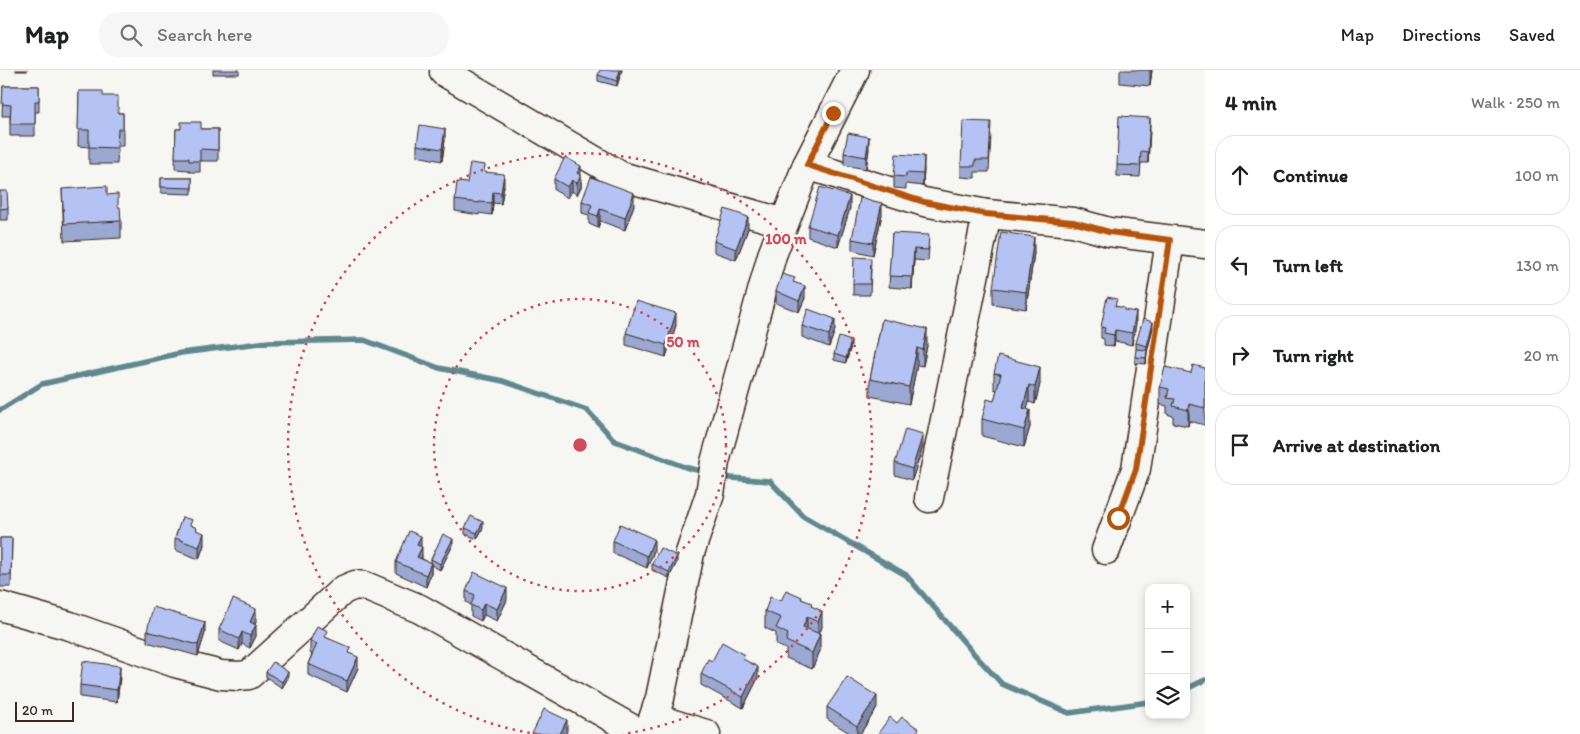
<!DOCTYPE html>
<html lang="en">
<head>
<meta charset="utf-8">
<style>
  :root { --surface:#fff; --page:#f6f6f6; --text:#202124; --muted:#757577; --line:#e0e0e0 }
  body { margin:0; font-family:Itim,sans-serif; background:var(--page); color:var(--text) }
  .controls { position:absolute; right:15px; bottom:15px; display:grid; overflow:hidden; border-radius:10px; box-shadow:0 2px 8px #0003 }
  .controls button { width:45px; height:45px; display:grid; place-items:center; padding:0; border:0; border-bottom:1px solid var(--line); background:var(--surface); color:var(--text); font:25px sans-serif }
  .scale { position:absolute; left:15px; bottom:12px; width:59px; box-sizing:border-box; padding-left:5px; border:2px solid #3b2a1e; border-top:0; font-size:14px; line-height:18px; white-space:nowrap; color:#3b2a1e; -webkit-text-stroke:4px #f6f6f2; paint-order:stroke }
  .stop { position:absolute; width:15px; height:15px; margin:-11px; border:4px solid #b45309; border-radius:50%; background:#fff }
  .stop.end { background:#b45309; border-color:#fff; box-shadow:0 1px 5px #0008 }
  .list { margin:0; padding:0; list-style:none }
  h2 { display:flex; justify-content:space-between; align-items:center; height:65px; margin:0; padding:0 20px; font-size:21px }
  h2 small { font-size:16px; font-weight:400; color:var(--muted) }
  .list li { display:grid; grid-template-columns:32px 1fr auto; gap:15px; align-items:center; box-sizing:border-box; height:80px; margin:0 10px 10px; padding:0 10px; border:1px solid var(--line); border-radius:20px }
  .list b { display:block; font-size:19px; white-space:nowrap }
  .list em { font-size:16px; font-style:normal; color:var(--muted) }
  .icon { flex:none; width:28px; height:28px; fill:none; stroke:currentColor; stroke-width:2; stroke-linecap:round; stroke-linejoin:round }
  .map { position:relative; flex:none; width:1205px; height:664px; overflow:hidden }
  header { display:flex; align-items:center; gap:30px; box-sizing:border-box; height:70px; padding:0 25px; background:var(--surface); border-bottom:1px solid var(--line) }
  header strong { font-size:24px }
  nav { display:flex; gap:28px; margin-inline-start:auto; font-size:18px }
  .search { width:350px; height:45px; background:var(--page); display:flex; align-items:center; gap:12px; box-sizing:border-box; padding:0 18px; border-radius:20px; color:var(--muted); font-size:19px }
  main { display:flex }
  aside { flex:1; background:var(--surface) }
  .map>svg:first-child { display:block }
</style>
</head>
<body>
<header>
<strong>Map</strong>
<div class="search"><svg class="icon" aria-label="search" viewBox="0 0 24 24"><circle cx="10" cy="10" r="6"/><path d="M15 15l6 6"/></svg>Search here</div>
<nav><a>Map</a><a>Directions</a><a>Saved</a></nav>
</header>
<main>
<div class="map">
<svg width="1205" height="664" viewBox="0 0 1205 664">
  <rect width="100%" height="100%" fill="#f6f6f2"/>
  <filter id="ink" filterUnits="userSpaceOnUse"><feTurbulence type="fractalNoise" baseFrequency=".02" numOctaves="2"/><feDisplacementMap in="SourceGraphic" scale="10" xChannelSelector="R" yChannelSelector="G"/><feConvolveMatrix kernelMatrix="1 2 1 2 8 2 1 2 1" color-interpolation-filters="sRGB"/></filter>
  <g filter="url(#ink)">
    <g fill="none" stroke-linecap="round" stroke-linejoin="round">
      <g stroke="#61888e" stroke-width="5.5">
        <path d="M0,340L42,314L181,283L268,272L364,270L439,298L503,311L587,340L615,371L688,398L706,402"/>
        <path d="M720,405L731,408L770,411L803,446L906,505L976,586L1002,614L1069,643L1149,632"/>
        <path d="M1186,619L1205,610"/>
      </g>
      <defs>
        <g id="minor">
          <path d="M444,2L621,106L784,153"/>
          <path d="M807,95L924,132L987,144L1073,152L1109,162L1205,174"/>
          <path d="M929,428L987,144"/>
          <path d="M1106,480L1136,399L1170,170"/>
          <path d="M0,536L70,556L175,593L221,605L238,606L249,605L343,520L355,515L365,516L420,539L641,664"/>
          <path d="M654,648L706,664"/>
          <path d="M648,664L660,628L690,483L710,424L715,392L772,185L807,95L855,0"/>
        </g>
      </defs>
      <use href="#minor" stroke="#3b2a1e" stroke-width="31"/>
      <use href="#minor" stroke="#f6f6f2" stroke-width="28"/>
    </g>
    <g fill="#9ba8d1" stroke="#3b2a1e">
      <rect x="16" y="0" width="11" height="1"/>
      <rect x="213" y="0" width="26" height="4"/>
      <path d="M622,0L617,16L598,11V5Z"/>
      <path d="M1120,0H1152L1150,16L1120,13Z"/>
      <path d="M3,16H39V42H35V66H10V46H2Z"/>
      <path d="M79,21L103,26L118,43H123V76H118L117,94H89V77L78,76Z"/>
      <path d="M176,59H218V91H200V102H189V100L175,99Z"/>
      <path d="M1150,59L1148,93H1141L1140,107L1117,106V95Z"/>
      <path d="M991,64L989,102H975V108L961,107V96Z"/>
      <path d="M445,70L442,91L417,86V75Z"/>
      <path d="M869,79L866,99L844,95V83Z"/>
      <path d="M924,98L923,116L906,114V119L894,118V106Z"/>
      <path d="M485,102L504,116L501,134L493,133L492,145L479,143V145L455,141V130L467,113Z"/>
      <path d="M581,105V117L577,125L572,121L568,128L554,120V109Z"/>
      <path d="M161,108H192V124L161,123Z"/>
      <path d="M62,119L118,137L121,151V168L64,171Z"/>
      <path d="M0,121L8,138V150H0Z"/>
      <path d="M582,131L634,135L625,160L600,151L598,158L589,154V145L582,143Z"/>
      <path d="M850,138L838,177L808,167V156Z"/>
      <path d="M882,144L873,185L852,180V169Z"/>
      <path d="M748,159L736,190L714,182V171Z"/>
      <path d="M892,163L929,177L928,191L914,190L912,219L889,217Z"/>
      <path d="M1034,183L1026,239L993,234V218Z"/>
      <path d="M871,199L870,225H853V214Z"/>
      <path d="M795,213L805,228L799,242L776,233V221Z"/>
      <path d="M1117,236L1124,240L1136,254L1132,275L1115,271L1114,276L1104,275V269L1101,268V257Z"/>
      <path d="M882,249L927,276L923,296L917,295L909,334L870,326V309Z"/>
      <path d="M676,255L666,287L626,275V263Z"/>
      <path d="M802,256L835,260L829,277L802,267Z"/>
      <path d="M1153,258L1147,282L1146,294L1135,293V287L1139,280L1136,279V273Z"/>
      <path d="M851,276L846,293L834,290V284Z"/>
      <path d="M1205,298V355L1189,351L1188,356L1173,353V346L1167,344V336L1160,334V317L1191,303Z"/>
      <path d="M994,303L1040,314L1035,334L1029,332L1027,339L1030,357L1024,377L982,366V349L994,331L997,320L994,319Z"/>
      <path d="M923,376L912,410L895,405V393Z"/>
      <path d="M192,456L204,475L199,489L175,480V468Z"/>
      <path d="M465,458H483L477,469L465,464Z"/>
      <path d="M0,468H12L11,517H0Z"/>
      <path d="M613,471L654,481L647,498L613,483Z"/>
      <path d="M453,475L440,500L431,495V504L426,517L396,503V492L421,477L422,489L431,493V489Z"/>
      <path d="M677,492L669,508L652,500V494Z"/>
      <path d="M466,521L507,530L497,551L484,545L481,551L471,546V535L466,532Z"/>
      <path d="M802,529L812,536L822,557L819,564L820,581L812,599L786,588V579L776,575V563L765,558V541L781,531Z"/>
      <path d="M256,551L255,554L256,566L250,578L242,574L239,580L219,571V559Z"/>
      <path d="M147,561L205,563L198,586L147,572Z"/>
      <path d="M328,568L351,584L358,598L347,622L308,605V594L312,584L310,583V571Z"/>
      <path d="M745,590L758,608L743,638L701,615V604L712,591Z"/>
      <path d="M266,602L288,608L282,618L266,607Z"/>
      <path d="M120,607L117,632L80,627V615Z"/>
      <path d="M827,637L877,638L860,664H851L827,649Z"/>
    </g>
    <g fill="#7e88aa" stroke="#3b2a1e">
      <path d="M620,0H622L617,16V11Z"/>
      <path d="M1150,0H1152L1150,16Z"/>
      <path d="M1150,48V59L1148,93V82Z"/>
      <path d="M445,59V70L442,91V79Z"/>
      <path d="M869,67V79L866,99V87Z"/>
      <path d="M924,86V98L923,116V104Z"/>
      <path d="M581,96V117L577,125V103Z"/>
      <path d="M504,104V116L501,134V123Z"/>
      <path d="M572,110V121L568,128V117Z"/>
      <path d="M493,122V133L492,145V133Z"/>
      <path d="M634,123V135L625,160V148Z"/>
      <path d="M850,126V138L838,177V165Z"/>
      <path d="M882,133V144L873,185V173Z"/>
      <path d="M600,139V151L598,158V146Z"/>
      <path d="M748,147V159L736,190V179Z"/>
      <path d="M1034,167V183L1026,239V222Z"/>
      <path d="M914,179V190L912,219V207Z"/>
      <path d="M805,216V228L799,242V231Z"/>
      <path d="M1136,242V254L1132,275V263Z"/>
      <path d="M676,243V255L666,287V275Z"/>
      <path d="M835,249V260L829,277V265Z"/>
      <path d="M1153,252V258L1147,282L1146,294L1147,276Z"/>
      <path d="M927,259V276L923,296V280Z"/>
      <path d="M1115,260V271L1114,276V265Z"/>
      <path d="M851,271V276L846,293V288Z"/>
      <path d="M917,278V295L909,334V317Z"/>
      <path d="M1040,297V314L1035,334V317Z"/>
      <path d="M1029,315V332L1023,355V338Z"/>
      <path d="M1189,334V351L1188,356V340Z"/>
      <path d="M1030,340V357L1024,377V360Z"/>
      <path d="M923,364V376L912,410V399Z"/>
      <path d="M483,452V458L477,469V463Z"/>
      <path d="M204,463V475L199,489V477Z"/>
      <path d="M421,466V478L417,475Z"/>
      <path d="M453,469V475L440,500V494Z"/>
      <path d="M654,469V481L647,498V486Z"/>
      <path d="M422,477V489L417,487Z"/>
      <path d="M677,486V492L669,508V502Z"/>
      <path d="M431,493V504L426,517V505Z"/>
      <path d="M507,518V530L497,551V539Z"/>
      <path d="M484,533V545L481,551V540Z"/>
      <path d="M256,539V551L250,564V552Z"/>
      <path d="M822,541V557L818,569V552Z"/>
      <path d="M807,547V564L803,557Z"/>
      <path d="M205,552V563L198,586V575Z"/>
      <path d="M256,555V566L250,578V566Z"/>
      <path d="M242,562V574L239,580V569Z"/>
      <path d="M820,564V581L812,599V583Z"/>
      <path d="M358,587V598L347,622V611Z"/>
      <path d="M120,596V607L117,632V620Z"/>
      <path d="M758,597V608L743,638V627Z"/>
      <path d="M288,602V608L282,618V612Z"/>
      <path d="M877,626V638L860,664H857V656Z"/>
      <path d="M567,650V661L566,664H560Z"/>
    </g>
    <g fill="#b4c3f3" stroke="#3b2a1e">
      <path d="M600,0H620L617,11L598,5Z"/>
      <path d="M3,16H39V31H35V54H10L11,35L2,34Z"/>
      <path d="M79,21H103V26H118V43H123V59H118L117,78L89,77V60H78Z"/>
      <path d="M1119,46L1150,48L1148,82L1141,81L1140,96L1117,95Z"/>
      <path d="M963,51L991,52L989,90H975V96H961Z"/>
      <path d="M181,52H201V59H218V80L200,79V91H189V88H175L176,59H181Z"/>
      <path d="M420,55L445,59L442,79L417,75Z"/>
      <path d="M848,63L869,67L866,87L844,83Z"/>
      <path d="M896,84L924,86L923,104L906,103V107L894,106Z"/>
      <path d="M565,87L581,96L577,103L581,105L577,113L572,110L568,117L554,109Z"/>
      <path d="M470,93L485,95L484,102L504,104L501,123L493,122L492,133L479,132V133L455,130L457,112L467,113Z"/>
      <path d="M591,107L634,123L625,148L600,139L598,146L589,143L592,135L582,131Z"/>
      <path d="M161,108H192V118L161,117Z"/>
      <path d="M107,116V125L118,124V137H120L121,151L64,154L62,119Z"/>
      <path d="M820,117L850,126L838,165L808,156Z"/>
      <path d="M0,121H7L8,138L0,139Z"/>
      <path d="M860,128L882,133L873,173L852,169Z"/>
      <path d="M725,139L748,147L736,179L714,171Z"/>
      <path d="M1001,162L1034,167L1026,222L993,218Z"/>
      <path d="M892,163L929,165L928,180L914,179L912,207L889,206Z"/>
      <path d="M854,187L871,188L870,214H853Z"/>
      <path d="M782,204L795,208L793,212L805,216L799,231L776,221Z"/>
      <path d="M1107,227L1117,229L1115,236L1124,238V240L1136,242L1132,263L1115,260L1114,265L1104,263L1105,258L1101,257Z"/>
      <path d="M636,231L676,243L666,275L626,263Z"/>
      <path d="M808,239L835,249L829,265L802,256Z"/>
      <path d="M882,249L927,259L923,280L917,278L909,317L870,309Z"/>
      <path d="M1143,249L1153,252L1147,276L1136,273Z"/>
      <path d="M839,267L851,271L846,288L834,284Z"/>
      <path d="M1136,279L1147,280L1146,288L1135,287Z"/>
      <path d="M998,286L1040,297L1035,317L1029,315L1023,338L1030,340L1024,360L982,349L987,329L994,331L1001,304L994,303Z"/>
      <path d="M1193,295L1205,298V338L1189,334L1188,340L1173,336L1175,329L1167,328L1169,319L1160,317L1165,297L1191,303Z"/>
      <path d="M905,359L923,364L912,399L895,393Z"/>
      <path d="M471,446L483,452L477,463L465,458Z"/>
      <path d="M182,447L192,450L190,455L197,458L196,460L204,463L199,477L175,468Z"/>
      <path d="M620,454L654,469L647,486L613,471Z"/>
      <path d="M409,461L421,466L417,475L422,477L417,487L431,493L426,505L396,492Z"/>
      <path d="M443,464L453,469L440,494L431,489Z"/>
      <path d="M0,468H12L11,505H0Z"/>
      <path d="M660,478L677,486L669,502L652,494Z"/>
      <path d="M474,502L507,518L497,539L484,533L481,540L471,535L475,525L466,521Z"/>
      <path d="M786,520L802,527L801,529L812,533L811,536L822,541L818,552L807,547L803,557L820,564L812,583L786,571L788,564L776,558L781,548L765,541L770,527L781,531Z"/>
      <path d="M233,529L256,539L250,552L256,555L250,566L242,562L239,569L219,559Z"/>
      <path d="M153,537L205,552L198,575L147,561Z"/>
      <path d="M317,556L328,561L325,567L351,578L349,583L358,587L347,611L308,594L317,574L310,571Z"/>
      <path d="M722,572L745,585L743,589L758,597L743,627L701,604L708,589L712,591Z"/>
      <path d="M83,591L120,596L117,620L80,615Z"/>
      <path d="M273,592L288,602L282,612L266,602Z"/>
      <path d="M847,607L877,626L857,656L827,637Z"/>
      <path d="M544,639L567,650L560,664H532Z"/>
      <path d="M890,647L897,653L902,647L919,659L915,664H882L879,662Z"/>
    </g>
  </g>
  <g fill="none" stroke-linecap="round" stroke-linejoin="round" filter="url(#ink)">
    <path stroke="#b45309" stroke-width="6" d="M833,43L807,95L924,132L986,144L1073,152L1109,162L1170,170L1136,399L1118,448"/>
  </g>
  <g fill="none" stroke="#d1495b" stroke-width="2.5" stroke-dasharray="2.5 5">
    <circle cx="580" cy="375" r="146"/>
    <path d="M537 664A292 292 0 1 1 623 664"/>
  </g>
  <circle cx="580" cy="375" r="8" fill="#d1495b" stroke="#f6f6f2" stroke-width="2.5"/>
  <g font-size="15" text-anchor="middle" font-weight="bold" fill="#d1495b" stroke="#f6f6f2" stroke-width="5" stroke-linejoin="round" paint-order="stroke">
    <text x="786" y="174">100 m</text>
    <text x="683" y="277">50 m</text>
  </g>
</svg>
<div class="controls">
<button>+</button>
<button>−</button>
<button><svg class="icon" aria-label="layers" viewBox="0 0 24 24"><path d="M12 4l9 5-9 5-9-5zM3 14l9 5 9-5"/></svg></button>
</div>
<div class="scale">20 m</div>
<div class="stop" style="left:1118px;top:448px"></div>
<div class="stop end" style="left:833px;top:43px"></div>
</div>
<aside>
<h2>4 min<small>Walk · 250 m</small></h2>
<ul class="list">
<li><svg class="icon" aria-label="ahead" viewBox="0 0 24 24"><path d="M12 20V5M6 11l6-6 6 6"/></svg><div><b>Continue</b></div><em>100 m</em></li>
<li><svg class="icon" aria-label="left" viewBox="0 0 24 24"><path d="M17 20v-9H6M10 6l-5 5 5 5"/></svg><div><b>Turn left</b></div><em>130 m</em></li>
<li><svg class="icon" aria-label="right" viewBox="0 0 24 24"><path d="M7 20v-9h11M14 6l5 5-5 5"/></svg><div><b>Turn right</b></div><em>20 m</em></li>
<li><svg class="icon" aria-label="arrive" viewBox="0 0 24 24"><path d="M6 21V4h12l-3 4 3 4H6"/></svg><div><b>Arrive at destination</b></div></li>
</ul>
</aside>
</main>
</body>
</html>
